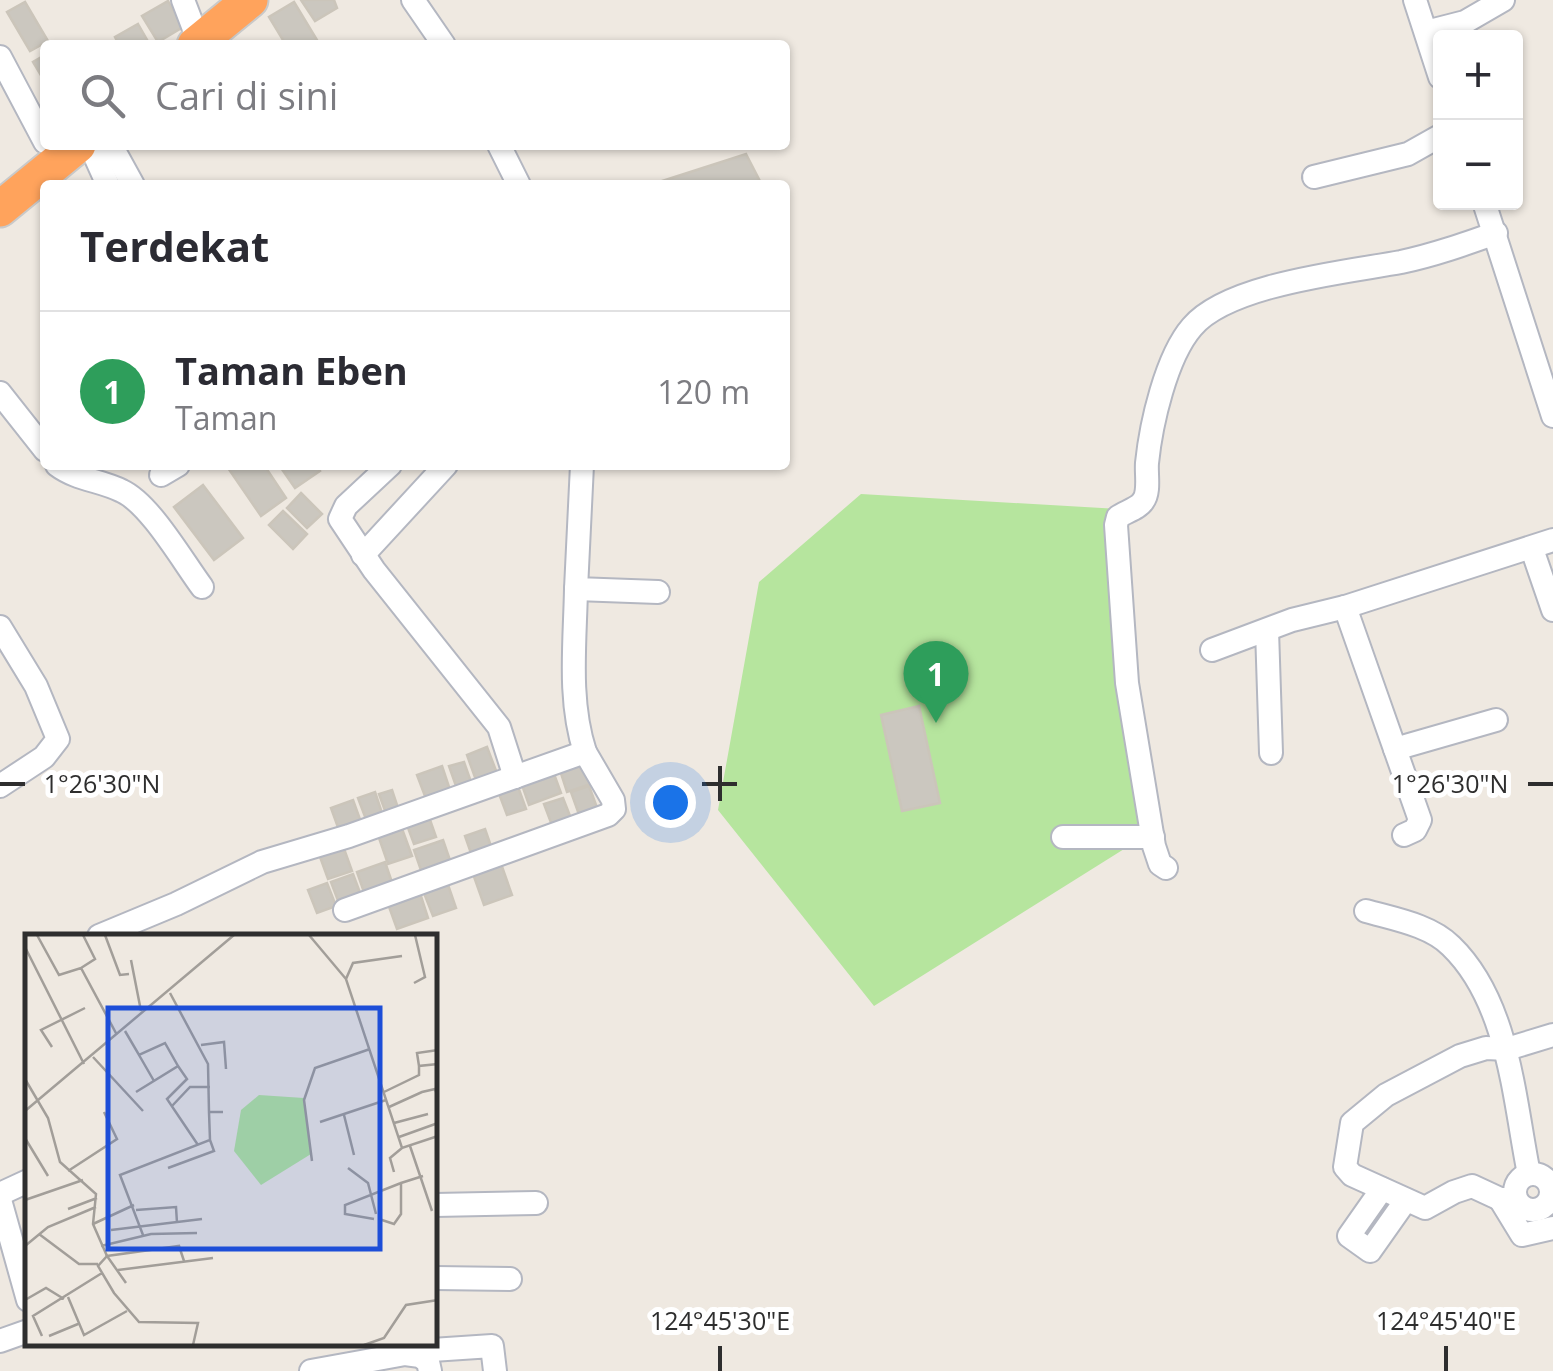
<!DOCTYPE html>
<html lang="id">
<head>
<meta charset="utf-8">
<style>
  :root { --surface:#fff; --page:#f7f7f7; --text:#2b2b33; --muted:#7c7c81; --line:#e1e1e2; --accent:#4264fb }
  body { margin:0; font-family:"Open Sans",sans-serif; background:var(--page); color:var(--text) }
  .controls { position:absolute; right:30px; top:30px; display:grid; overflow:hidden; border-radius:10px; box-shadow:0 2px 8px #0004 }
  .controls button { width:90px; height:90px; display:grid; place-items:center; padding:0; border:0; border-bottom:2px solid var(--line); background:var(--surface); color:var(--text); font:50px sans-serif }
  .you { position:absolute; left:670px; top:802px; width:35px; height:35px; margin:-25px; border:8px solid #fff; border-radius:50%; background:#1a73e8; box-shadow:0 0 0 15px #1a73e833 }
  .badge { display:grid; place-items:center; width:65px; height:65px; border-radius:50%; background:var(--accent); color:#fff; font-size:32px; font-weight:700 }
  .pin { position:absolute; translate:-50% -82px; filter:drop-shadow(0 2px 5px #0008) }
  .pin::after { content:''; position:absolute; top:52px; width:35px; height:30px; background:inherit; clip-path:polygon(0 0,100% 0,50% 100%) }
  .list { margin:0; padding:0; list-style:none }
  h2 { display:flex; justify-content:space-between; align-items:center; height:130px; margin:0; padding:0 40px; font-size:42px }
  h2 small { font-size:32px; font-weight:400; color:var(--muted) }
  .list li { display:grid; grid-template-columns:65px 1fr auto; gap:30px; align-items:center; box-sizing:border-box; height:160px; padding:0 40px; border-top:2px solid var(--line) }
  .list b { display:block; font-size:38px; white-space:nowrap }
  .list p { margin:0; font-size:32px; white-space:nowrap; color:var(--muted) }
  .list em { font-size:32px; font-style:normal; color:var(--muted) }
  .icon { flex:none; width:55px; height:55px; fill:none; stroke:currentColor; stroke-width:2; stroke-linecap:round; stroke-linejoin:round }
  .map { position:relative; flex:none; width:1553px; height:1371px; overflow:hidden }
  .search { position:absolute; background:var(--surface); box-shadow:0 2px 8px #0004; left:40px; top:40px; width:750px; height:110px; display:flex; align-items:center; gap:25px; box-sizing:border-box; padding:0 35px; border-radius:10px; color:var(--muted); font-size:38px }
  .panel { position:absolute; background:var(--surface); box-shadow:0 2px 8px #0004; left:40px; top:180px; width:750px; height:290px; border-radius:10px }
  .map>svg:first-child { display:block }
</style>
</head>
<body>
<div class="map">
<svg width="1553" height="1371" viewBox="0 0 1553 1371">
  <rect width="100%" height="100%" fill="#efe9e1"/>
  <path fill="#b6e59e" d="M861,494L1119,509L1125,637L1156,829L874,1006L718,810L759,582Z"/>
  <g fill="#cbc7bf" stroke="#cbc5ba" stroke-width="2.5">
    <path d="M301,0H334L337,8L315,21Z"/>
    <path d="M168,1L183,27L158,42L142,16Z"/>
    <path d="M25,2L48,41L30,51L7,12Z"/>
    <path d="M294,2L320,45H286L269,17Z"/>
    <path d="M138,24L150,45H119L115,37Z"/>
    <path d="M45,55V82L33,62Z"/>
    <path d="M746,154L762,185L656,183Z"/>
    <path d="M226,465H264L286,498L261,516Z"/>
    <path d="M279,465H316L320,471L295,488Z"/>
    <path d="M203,485L243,538L214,560L174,507Z"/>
    <path d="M301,493L322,514L307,528L287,508Z"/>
    <path d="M283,511L307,534L293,549L269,525Z"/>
    <path d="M919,706L940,803L902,811L881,715Z"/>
    <path d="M487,747L498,776L477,783L467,755Z"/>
    <path d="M582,759L591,784L567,792L559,767Z"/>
    <path d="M464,762L471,782L456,786L449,766Z"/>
    <path d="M442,766L452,796L428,804L417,775Z"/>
    <path d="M554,774L561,793L529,805L522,785Z"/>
    <path d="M517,784L526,809L507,815L498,791Z"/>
    <path d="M589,786L599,813L581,820L571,792Z"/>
    <path d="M392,790L399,811L387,816L379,794Z"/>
    <path d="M375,792L383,816L367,822L358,798Z"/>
    <path d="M563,798L572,821L553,828L544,804Z"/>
    <path d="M353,800L362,825L340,833L331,808Z"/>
    <path d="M429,817L436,837L414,844L407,825Z"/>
    <path d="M401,826L412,856L388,864L378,835Z"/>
    <path d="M485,829L493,852L473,859L465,836Z"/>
    <path d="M443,840L453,869L424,879L414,850Z"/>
    <path d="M343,846L352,871L328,879L319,854Z"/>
    <path d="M500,861L512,895L484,905L472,871Z"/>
    <path d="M385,862L395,891L367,901L357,872Z"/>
    <path d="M353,874L362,898L340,906L331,882Z"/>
    <path d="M446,879L456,908L433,916L422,888Z"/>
    <path d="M327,883L336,906L317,913L308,890Z"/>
    <path d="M419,890L428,918L397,929L387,901Z"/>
  </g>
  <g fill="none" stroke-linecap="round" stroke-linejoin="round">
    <defs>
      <g id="minor">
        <path d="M183,0L199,42"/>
        <path d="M413,0L444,45"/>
        <path d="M1415,0L1440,77"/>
        <path d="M1426,32L1465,22L1503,0"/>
        <path d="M0,57L45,142"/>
        <path d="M90,145L108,185"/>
        <path d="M111,145L133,185"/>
        <path d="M499,145L519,185"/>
        <path d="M1314,177L1408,154L1440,136"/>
        <path d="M1484,202L1553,416"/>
        <path d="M0,393L45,450"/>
        <path d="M57,465C77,480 100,480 122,491C150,504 182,560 202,587"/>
        <path d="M390,465L346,506L340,519L374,570L499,727L515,777"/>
        <path d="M582,465L576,589L658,592"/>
        <path d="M161,475L178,465"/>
        <path d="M1532,549L1553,610"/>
        <path d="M363,555L446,465"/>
        <path d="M1345,607L1420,820L1415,830L1404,835"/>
        <path d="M0,627L36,686L58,739L44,757L0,786"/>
        <path d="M1267,630L1271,753"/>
        <path d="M1212,650L1292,620L1345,607L1553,540"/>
        <path d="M1395,749L1496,720"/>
        <path d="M1063,837H1153"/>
        <path d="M1166,868L1160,864L1154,846L1127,683L1116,525L1118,517C1125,512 1139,508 1143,501C1150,492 1146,474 1147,463C1151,424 1166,357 1192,327C1228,284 1347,272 1401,262C1434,255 1465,244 1496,233"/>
        <path d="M345,910L608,815L614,809L613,800L585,752"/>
        <path d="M1366,911C1394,919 1430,925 1451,946C1509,1002 1514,1100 1529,1174"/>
        <path d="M99,936L176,904L262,862L349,836L585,752C568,700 575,643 576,589"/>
        <circle cx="1533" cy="1192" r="18"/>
        <path d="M1382,1189L1349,1236L1370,1251L1406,1200"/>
        <path d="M0,1194L28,1181"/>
        <path d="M1500,1199L1522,1235L1553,1228"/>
        <path d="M1516,1199H1500L1472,1186L1454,1192L1425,1208L1352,1175L1345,1167L1352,1123L1386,1095L1460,1056L1486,1048L1507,1049L1553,1035"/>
        <path d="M0,1200L28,1300"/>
        <path d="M435,1205L536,1203"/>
        <path d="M435,1278L510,1279"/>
        <path d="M0,1341L28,1331"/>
        <path d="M420,1356L424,1351L432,1350L492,1346L495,1371"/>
        <path d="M311,1371L405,1354L420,1356L428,1362L430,1371"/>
      </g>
      <g id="highway">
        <path d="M195,45L250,0"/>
        <path d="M0,209L78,145"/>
      </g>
    </defs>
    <use href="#minor" stroke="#b4b7c1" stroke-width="26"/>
    <use href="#highway" stroke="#c9c9c9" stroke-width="39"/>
    <use href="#minor" stroke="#fff" stroke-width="22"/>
    <use href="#highway" stroke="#ffa35c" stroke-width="35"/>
  </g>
  <path fill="none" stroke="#2e2e2e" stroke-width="4" d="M720,766V801M0,784H25M702,784H737M1528,784H1553M720,1346V1371M1446,1346V1371"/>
  <g transform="translate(25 934)">
    <rect width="412" height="412" fill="#efe9e1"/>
    <path d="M234,161L279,164L286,220L236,251L209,217L216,176Z" fill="#b6e59e"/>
    <path fill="none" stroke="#a29e99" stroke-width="2.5" d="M12,1L34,41L56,34L92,101M80,1L95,41L104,40M284,1L321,45L377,214L413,202M0,13L59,130M106,26L116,77M56,34L70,25L58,1M321,45L328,29L377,22M389,49L400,43L390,1M145,59L183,130L184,178H198M100,97L114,121L140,109L153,132L111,158M176,111L199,108L201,135M27,113L16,96L60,74M114,121L129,147M68,123L118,177M153,132L162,145L142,165L173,211M394,132L392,119L413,116M0,145L23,184L35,228L71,260L68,290L82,322L73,332L89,359L114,388L173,389L168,411M359,158L394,141V132L413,130M147,172L165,153H185M364,173L397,158L410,155L413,163M0,177L209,1M319,181L329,221M295,188L361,166M369,189L403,180M374,203L413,189M0,204L23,242M385,212L407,277M287,227L279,166L290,134L345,115M143,234L189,217L185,206M323,234L343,249L351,280M43,237L92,205L79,178M369,238L365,224L377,214M0,266L58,246M43,275L72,264M111,276L151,273L152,289M349,285L320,280V271L376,249M354,285L369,290L376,280V249L398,242M68,290L109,271M86,296L177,285M14,300L54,330H73M118,301L95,241L185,206L184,178M0,312L23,293L71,273M76,312L126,300L172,299M93,336L188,324M101,349L82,322L154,312L159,327M43,363L59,401L102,377M0,366L21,354L39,365M17,402L8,382L77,339M24,402L53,390M339,411L359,404L381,371L413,366"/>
    <path fill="#1d4ed8" fill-opacity="0.15" stroke="#1d4ed8" stroke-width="5" d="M83,74H355V315H83Z"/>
    <rect width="412" height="412" fill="none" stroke="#2e2e2e" stroke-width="5"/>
  </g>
  <g font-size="25" text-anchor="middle" fill="#2e2e2e" stroke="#fff" stroke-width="10" stroke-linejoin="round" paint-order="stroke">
    <text x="102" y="793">1°26'30"N</text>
    <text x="1450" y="793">1°26'30"N</text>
    <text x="720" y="1330">124°45'30"E</text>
    <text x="1446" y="1330">124°45'40"E</text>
  </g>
</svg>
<div class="controls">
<button>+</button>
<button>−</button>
</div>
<div class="you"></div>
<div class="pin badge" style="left:936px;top:723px;background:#2e9e5b">1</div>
<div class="search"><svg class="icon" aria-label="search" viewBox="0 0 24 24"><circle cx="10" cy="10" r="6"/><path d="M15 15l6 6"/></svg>Cari di sini</div>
<section class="panel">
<h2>Terdekat<small></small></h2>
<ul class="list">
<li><span class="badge" style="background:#2e9e5b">1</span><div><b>Taman Eben</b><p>Taman</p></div><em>120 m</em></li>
</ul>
</section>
</div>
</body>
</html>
